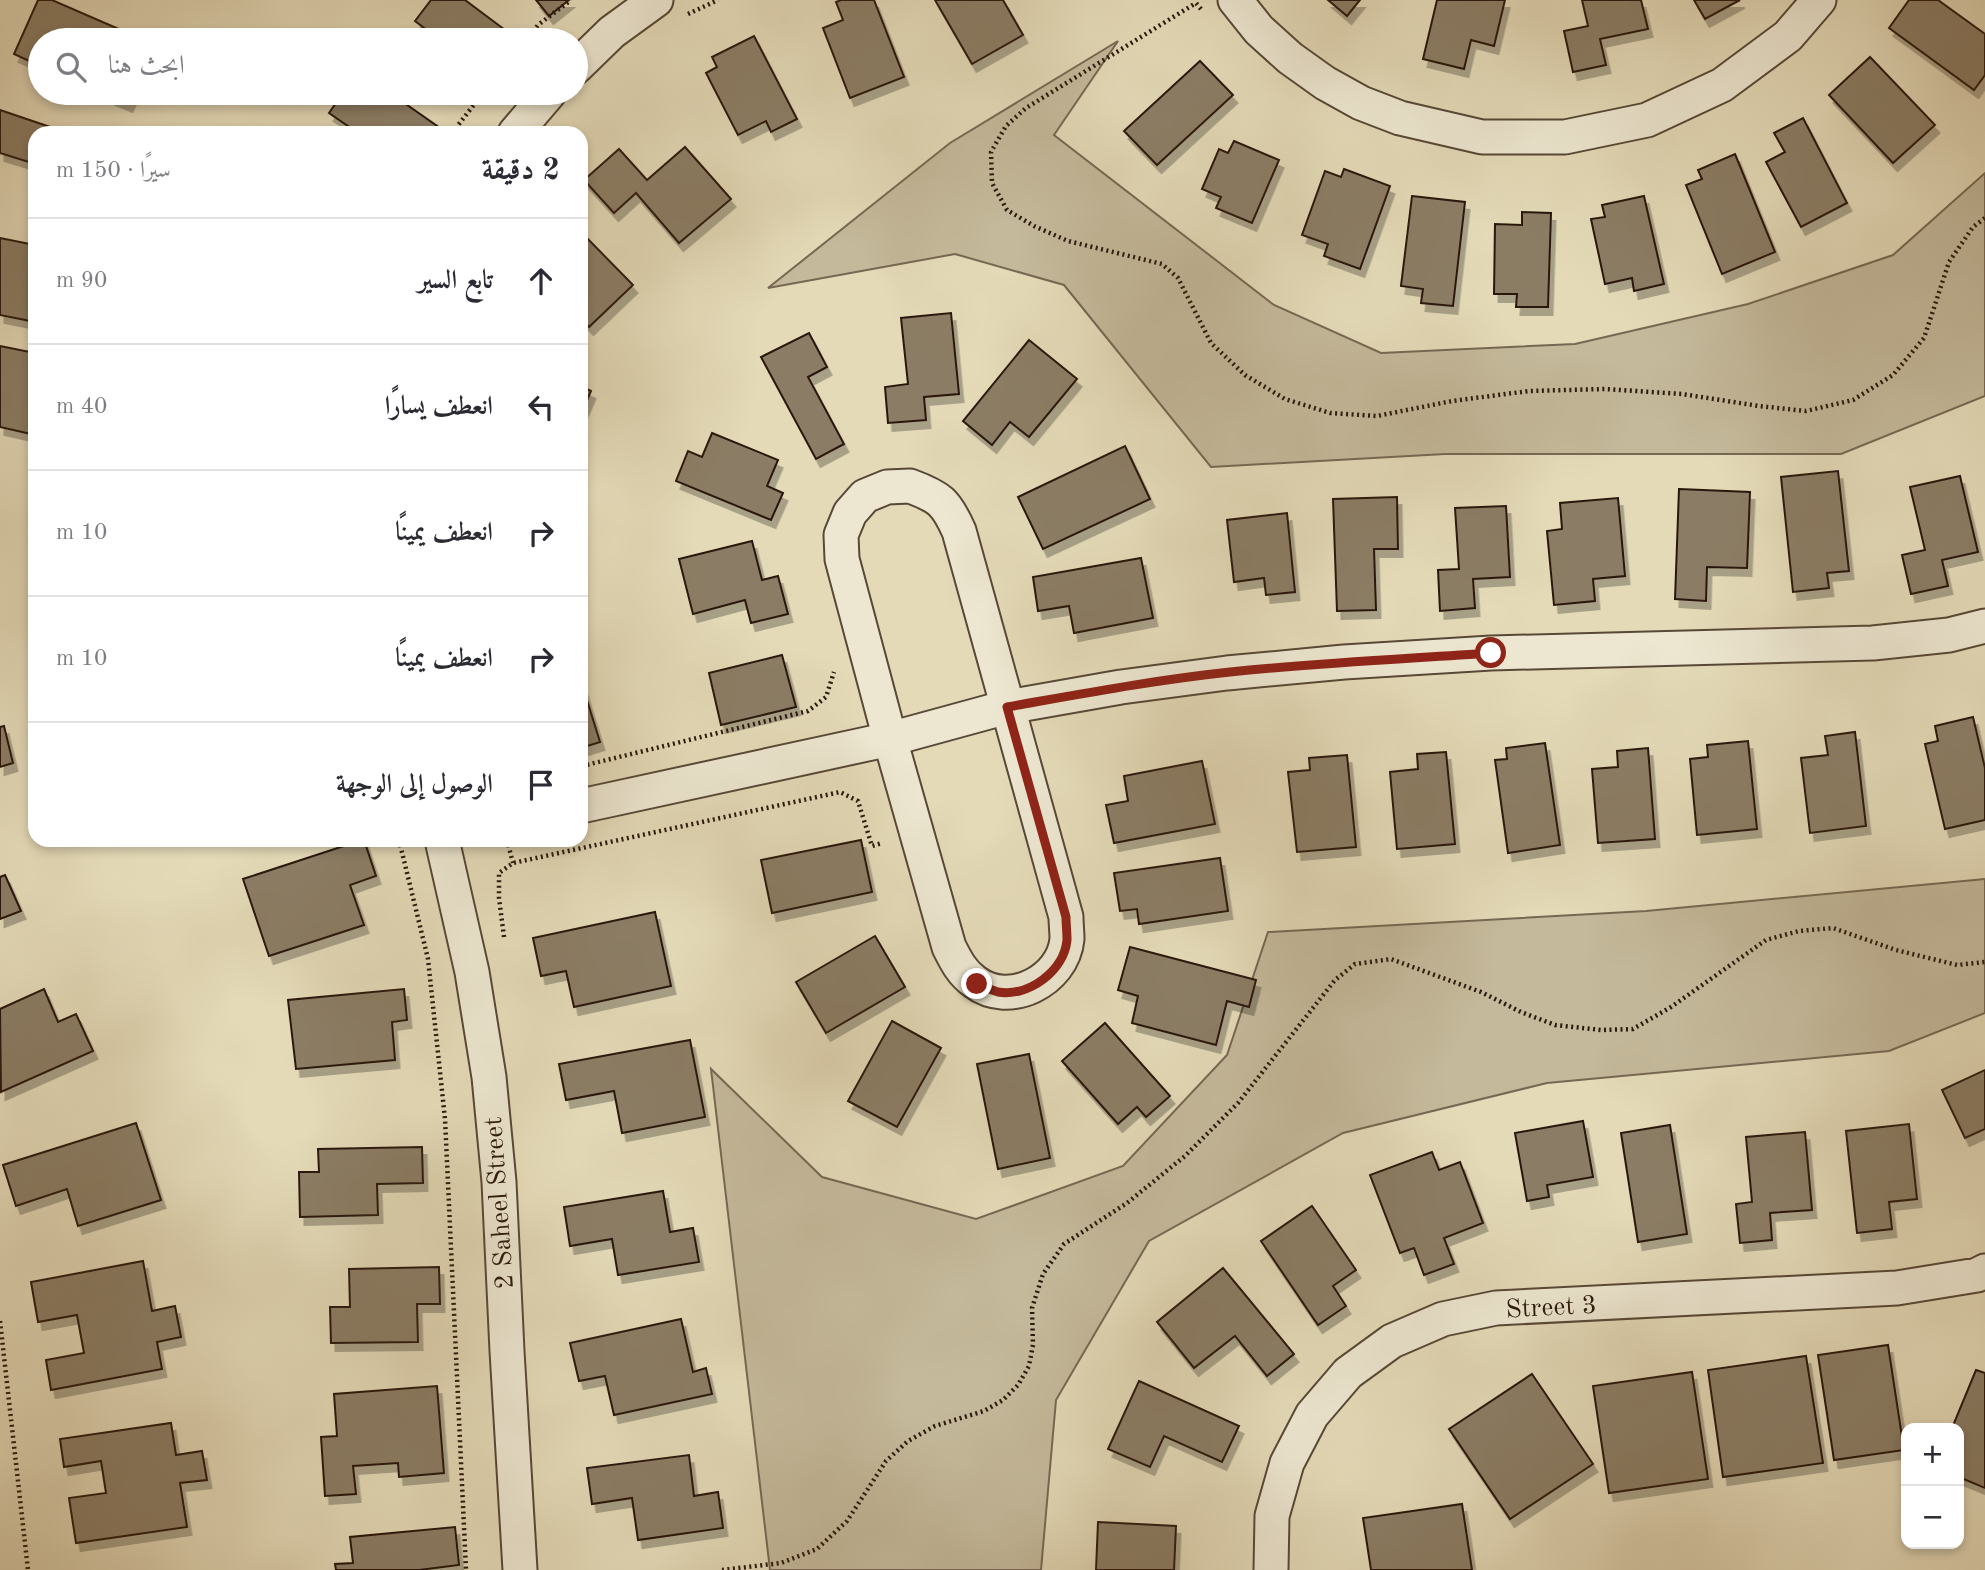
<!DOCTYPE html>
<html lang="ar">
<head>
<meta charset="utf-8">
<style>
  :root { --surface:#fff; --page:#f7f7f7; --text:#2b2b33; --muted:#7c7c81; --line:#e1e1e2 }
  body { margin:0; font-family:"Old Standard TT",Amiri,serif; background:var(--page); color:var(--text); direction:rtl }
  .controls { position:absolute; right:21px; bottom:21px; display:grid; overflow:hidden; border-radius:14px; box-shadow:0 4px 10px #0003 }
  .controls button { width:63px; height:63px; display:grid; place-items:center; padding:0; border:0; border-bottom:2px solid var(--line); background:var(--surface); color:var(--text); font:35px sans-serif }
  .stop { position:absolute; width:21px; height:21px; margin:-16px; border:5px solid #8f2418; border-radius:50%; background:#fff }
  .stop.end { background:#8f2418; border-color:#fff; box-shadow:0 2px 7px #0008 }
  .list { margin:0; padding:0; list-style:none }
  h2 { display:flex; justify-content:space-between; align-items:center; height:91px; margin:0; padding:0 28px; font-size:30px }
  h2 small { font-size:23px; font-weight:400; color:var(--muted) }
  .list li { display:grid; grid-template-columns:46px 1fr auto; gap:21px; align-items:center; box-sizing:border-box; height:126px; padding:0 28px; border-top:2px solid var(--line) }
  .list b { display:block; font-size:26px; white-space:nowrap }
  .list em { font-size:23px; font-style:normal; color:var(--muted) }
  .icon { flex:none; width:38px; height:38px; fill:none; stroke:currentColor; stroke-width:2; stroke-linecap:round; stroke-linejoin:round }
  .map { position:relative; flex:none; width:1985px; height:1570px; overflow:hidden; direction:ltr }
  .search { position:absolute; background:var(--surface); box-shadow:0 4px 10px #0003; left:28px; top:28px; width:560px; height:77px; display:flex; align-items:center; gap:18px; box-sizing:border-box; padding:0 24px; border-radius:38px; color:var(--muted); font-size:26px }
  .panel { position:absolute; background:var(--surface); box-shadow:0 4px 10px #0003; left:28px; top:126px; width:560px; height:721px; border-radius:21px; direction:rtl }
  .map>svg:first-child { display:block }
</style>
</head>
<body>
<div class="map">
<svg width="1985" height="1570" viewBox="0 0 1985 1570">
  <defs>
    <filter id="shadow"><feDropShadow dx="4.5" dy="8" stdDeviation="0" flood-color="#0004"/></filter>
  </defs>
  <rect width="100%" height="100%" fill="#e4dab8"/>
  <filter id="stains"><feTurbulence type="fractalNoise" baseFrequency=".00286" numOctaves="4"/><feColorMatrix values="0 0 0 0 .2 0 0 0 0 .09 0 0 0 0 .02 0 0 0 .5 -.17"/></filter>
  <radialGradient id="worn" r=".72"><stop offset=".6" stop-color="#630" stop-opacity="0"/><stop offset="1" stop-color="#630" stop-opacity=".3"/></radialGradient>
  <g fill="#c4b99b" stroke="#776853" stroke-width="2">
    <path d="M1118,41L1054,135L1274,305L1381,353L1575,344L1748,304L1893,255L1985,173V396L1841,454H1445L1211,467L1064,285L955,254L768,288L950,143Z"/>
    <path d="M1985,879V1013L1889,1051L1547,1083L1343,1133L1149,1241L1056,1400L1041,1570H770L711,1069L822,1177L976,1219L1123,1166L1227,1055L1268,932L1646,911Z"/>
  </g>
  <g fill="#8b7d65" stroke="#2a180b" stroke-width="2" filter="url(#shadow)">
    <path d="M38,0H52L144,40H40V66L14,54Z"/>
    <path d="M431,0H465L505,30L497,40H440L415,21Z"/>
    <path d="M536,0H569L549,16Z"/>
    <path d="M841,0H874L904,77L850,98L823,28L843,20L836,2Z"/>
    <path d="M935,0H1003L1023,35L972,64Z"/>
    <path d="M1328,0H1360L1347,16Z"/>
    <path d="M1437,0H1505L1494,46L1471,40L1464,69L1423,59Z"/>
    <path d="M1582,0H1641L1648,29L1600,39L1606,65L1573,72L1564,31L1588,26Z"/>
    <path d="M1694,0H1740L1705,19Z"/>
    <path d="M1909,0H1938L1985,34V75L1974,90L1889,28Z"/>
    <path d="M754,36L797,119L771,132L766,121L738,135L706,73L717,67L712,57Z"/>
    <path d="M1870,57L1935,125L1893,163L1829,95Z"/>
    <path d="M1200,61L1233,95L1157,165L1124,131Z"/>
    <path d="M101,93H133L128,104Z"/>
    <path d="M343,93H390L440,128L436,133H358L329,113Z"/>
    <path d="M0,110L68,133H35V164L0,153Z"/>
    <path d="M1803,118L1847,203L1801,227L1766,162L1785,152L1774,133Z"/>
    <path d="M1234,141L1279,160L1252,223L1216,208L1221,197L1202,189L1219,149L1228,153Z"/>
    <path d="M685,147L731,199L679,243L636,193L614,213L584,180L619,149L647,180Z"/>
    <path d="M1735,154L1775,252L1722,274L1686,185L1702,179L1698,170Z"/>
    <path d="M1344,169L1390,186L1360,269L1324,256L1328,244L1302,235L1325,171L1341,177Z"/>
    <path d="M1412,196L1465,202L1453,306L1421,303L1423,289L1401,286Z"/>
    <path d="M1644,196L1664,284L1634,291L1632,278L1605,284L1591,219L1605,217L1602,205Z"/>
    <path d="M1522,212L1551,213L1548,307H1516L1517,294H1494L1495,224L1522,225Z"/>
    <path d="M581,232L633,285L589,327L581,318Z"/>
    <path d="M0,238L35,245V322L0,315Z"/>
    <path d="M951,313L959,394L924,397L926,420L888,423L885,387L908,384L901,318Z"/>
    <path d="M809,333L827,367L808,377L844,444L816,459L761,357Z"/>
    <path d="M1029,340L1077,379L1029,437L1010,422L992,445L963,421Z"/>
    <path d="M0,346L35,353V416L31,434L0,427Z"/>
    <path d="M581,386L591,391L581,414Z"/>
    <path d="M712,433L778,460L767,486L783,493L771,520L676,481L688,451L702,457Z"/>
    <path d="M1125,446L1150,499L1043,549L1018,497Z"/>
    <path d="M1838,471L1849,571L1827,573L1829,588L1793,592L1781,477Z"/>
    <path d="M1960,476L1978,552L1942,560L1948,586L1911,594L1902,555L1925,550L1910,487Z"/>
    <path d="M1679,489L1750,492L1747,568L1707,567L1706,601L1675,599Z"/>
    <path d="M1397,497L1398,549H1374L1376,610L1337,611L1333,499Z"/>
    <path d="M1618,498L1625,576L1593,579L1595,601L1554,605L1547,531L1562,529L1560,503Z"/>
    <path d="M1506,506L1510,577L1473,579L1475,608L1440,611L1438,570L1459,569L1455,508Z"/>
    <path d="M1287,513L1295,592L1266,595L1264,578L1234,582L1227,520Z"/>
    <path d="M752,541L762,580L778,576L788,614L751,623L745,600L693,614L679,559Z"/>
    <path d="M1141,558L1153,618L1074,633L1069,606L1038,611L1033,577Z"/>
    <path d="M782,655L796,707L721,725L709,673Z"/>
    <path d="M581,681L600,742L581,748Z"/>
    <path d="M1973,717L1985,768V820L1945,829L1925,744L1938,741L1935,726Z"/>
    <path d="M4,726L13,763L0,767V727Z"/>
    <path d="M1855,732L1866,826L1810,833L1801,758L1828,755L1825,736Z"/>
    <path d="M1748,741L1757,829L1697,835L1690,759L1708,757L1707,745Z"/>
    <path d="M1545,743L1560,845L1508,853L1495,760L1507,759L1506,748Z"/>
    <path d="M1648,748L1655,839L1598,843L1592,769L1618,767L1617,751Z"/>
    <path d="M1446,752L1455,844L1397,849L1390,772L1418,769L1417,754Z"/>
    <path d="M1347,755L1356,847L1297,852L1288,772L1310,770L1309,758Z"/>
    <path d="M1202,761L1215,824L1114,843L1106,805L1128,801L1124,776Z"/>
    <path d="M362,840H364L376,876L350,885L364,925L269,956L243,879Z"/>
    <path d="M861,840L872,892L772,913L761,860Z"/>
    <path d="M1220,858L1228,911L1139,924L1137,909L1120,911L1114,873Z"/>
    <path d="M5,875L21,911L0,919V877Z"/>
    <path d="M655,912L671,986L574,1007L566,971L541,976L533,938Z"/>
    <path d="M875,936L905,987L826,1033L796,982Z"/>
    <path d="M1130,947L1256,980L1249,1007L1227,1001L1216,1045L1132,1023L1138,996L1118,990Z"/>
    <path d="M44,989L58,1022L76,1014L93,1051L1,1092L0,1009Z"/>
    <path d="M404,989L407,1020L392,1022L395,1060L296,1069L288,1000Z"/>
    <path d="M892,1021L941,1048L897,1127L848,1101Z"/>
    <path d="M1105,1023L1170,1096L1146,1117L1137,1107L1118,1124L1062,1061Z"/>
    <path d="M690,1040L705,1117L622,1133L614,1091L566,1100L559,1064Z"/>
    <path d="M1029,1054L1050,1158L998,1169L977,1064Z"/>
    <path d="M1985,1070V1129L1965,1138L1942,1090Z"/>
    <path d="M1583,1121L1593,1177L1547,1185L1549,1197L1527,1201L1515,1133Z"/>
    <path d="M136,1123L161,1200L78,1226L67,1189L16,1206L3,1165Z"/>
    <path d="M1909,1124L1917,1199L1889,1202L1892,1229L1857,1233L1846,1131Z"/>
    <path d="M1670,1125L1687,1234L1638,1242L1621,1133Z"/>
    <path d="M1805,1132L1812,1210L1770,1213L1772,1240L1740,1243L1736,1204L1752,1202L1746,1137Z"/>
    <path d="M422,1147L423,1183L377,1184L378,1215L300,1217L299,1172H319L318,1149Z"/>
    <path d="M1432,1152L1439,1170L1460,1162L1483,1223L1444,1238L1454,1264L1424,1275L1414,1248L1400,1253L1370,1175Z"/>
    <path d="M663,1191L670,1232L693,1228L699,1262L618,1275L612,1239L570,1246L564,1207Z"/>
    <path d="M1312,1206L1356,1270L1333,1286L1346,1306L1318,1325L1261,1241Z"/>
    <path d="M143,1261L152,1311L175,1306L181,1337L157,1342L162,1369L51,1390L46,1360L84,1353L77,1315L38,1322L31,1282Z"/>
    <path d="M439,1267L440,1304H417L418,1342L331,1343L330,1307H350L349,1269Z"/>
    <path d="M1223,1268L1294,1354L1267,1376L1235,1336L1194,1368L1157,1322Z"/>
    <path d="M681,1319L693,1372L706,1368L712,1394L614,1415L605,1376L579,1381L570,1343Z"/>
    <path d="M1888,1345L1904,1450L1834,1460L1818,1355Z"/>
    <path d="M1806,1356L1823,1463L1723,1477L1708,1370Z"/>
    <path d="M1976,1370L1985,1373V1488L1959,1477V1428H1952Z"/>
    <path d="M1692,1372L1708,1479L1609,1493L1593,1386Z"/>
    <path d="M1532,1374L1593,1464L1510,1519L1449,1429Z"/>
    <path d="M1139,1381L1239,1426L1222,1462L1164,1436L1150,1467L1108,1449Z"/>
    <path d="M437,1386L444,1473L399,1477L398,1463L353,1466L356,1494L325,1496L321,1437L337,1436L334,1394Z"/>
    <path d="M171,1423L176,1455L202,1451L207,1480L180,1483L187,1527L76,1543L69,1498L106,1493L101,1461L64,1467L60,1439Z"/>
    <path d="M689,1455L694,1496L718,1492L723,1528L638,1540L632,1498L592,1504L587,1468Z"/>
    <path d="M1462,1504L1472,1570H1371L1363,1518Z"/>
    <path d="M1098,1522L1176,1526L1174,1570H1096Z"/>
    <path d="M455,1527L459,1565L419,1570H336L335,1564L353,1563L350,1537Z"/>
  </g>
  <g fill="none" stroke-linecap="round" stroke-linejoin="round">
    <defs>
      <g id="street">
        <path d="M1235,0L1259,30L1290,58L1325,83L1361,103L1400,118L1482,137H1565L1647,120L1722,85L1788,36L1819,0"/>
        <path d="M576,67L612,32L656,0"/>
        <path d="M515,133L549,93"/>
        <path d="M910,486C940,497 946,502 959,531L1066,917C1066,924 1067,932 1067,939C1063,981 1009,1008 975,982C962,973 956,961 949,947L890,739L842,559L841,535L850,513L865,496L887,487Z"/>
        <path d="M581,806L890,739L1007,707L1121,687L1227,673L1344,662L1491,653L1873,643L1949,635L1985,626"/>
        <path d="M442,840L472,972L489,1077L499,1182L507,1351L520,1570"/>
        <path d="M1271,1570L1272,1516L1287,1463L1312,1415L1348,1373L1392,1341L1443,1319L1496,1308L1897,1288L1977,1275L1985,1271"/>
      </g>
    </defs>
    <use href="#street" stroke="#584836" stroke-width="37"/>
    <g stroke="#2a180b" stroke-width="4.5" stroke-dasharray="2 3.5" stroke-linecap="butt">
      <path d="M1201,9L1196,3L1026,108L1006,126L991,152L992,183L1007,210L1034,226L1068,241L1162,264L1178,278L1211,343L1245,375L1285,399L1330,413L1377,416L1452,401L1529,391L1605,389L1682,394L1759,406L1806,411L1853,400L1893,375L1924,338L1949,262L1973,227L1985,218"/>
      <path d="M688,14L718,0"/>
      <path d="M526,40L538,25L571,0"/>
      <path d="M452,133L483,93"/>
      <path d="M582,766L808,711L826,697L834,672"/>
      <path d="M399,840L428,959L445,1119L466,1570"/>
      <path d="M507,840L513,863"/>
      <path d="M504,937L499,898V873L513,863L840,792L858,801L872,846L882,843"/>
      <path d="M0,1321L28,1570"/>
      <path d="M722,1570L781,1563L817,1549L847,1521L886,1461L908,1441L935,1426L984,1411L1003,1400L1018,1385L1029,1366L1033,1345L1032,1308L1043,1274L1064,1244L1127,1203L1185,1156L1238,1103L1335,980L1355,964L1391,959L1481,992L1521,1012L1555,1025L1601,1030L1633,1029L1671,1007L1766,940L1799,931L1833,928L1896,950L1957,965L1985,962"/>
    </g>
    <use href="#street" stroke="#ede7d1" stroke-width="33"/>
  </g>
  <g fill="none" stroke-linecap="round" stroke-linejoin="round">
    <path stroke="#8f2418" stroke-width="9" d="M977,984C983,986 991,990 998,992C1029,997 1064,971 1067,940C1067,932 1066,924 1066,917L1007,707C1081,694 1155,680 1230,672C1317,663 1404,659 1491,653"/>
  </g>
  <g text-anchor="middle" stroke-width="5" stroke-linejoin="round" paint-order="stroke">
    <g font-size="26" fill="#2a180b" stroke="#ede7d1">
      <text transform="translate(498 1203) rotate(-94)" y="9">2 Saheel Street</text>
      <text transform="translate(1551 1306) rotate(-3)" y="9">Street 3</text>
    </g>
  </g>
  <rect width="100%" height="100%" filter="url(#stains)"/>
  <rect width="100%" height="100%" fill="url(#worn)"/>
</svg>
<div class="controls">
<button>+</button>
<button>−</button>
</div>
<div class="stop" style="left:1491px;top:653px"></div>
<div class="stop end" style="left:977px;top:984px"></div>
<div class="search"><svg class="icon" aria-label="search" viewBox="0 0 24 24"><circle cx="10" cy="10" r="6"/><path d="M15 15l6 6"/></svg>ابحث هنا</div>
<section class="panel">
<h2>2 دقيقة<small>سيرًا · 150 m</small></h2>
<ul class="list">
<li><svg class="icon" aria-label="ahead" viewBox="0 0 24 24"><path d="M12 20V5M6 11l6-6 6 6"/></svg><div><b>تابع السير</b></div><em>90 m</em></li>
<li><svg class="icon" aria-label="left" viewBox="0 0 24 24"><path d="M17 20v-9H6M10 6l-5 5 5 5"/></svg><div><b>انعطف يسارًا</b></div><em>40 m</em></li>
<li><svg class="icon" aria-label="right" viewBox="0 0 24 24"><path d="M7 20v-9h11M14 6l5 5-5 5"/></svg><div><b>انعطف يمينًا</b></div><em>10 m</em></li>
<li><svg class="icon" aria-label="right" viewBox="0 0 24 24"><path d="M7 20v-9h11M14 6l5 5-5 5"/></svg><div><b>انعطف يمينًا</b></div><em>10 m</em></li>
<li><svg class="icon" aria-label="arrive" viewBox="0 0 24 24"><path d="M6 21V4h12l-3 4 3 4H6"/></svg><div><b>الوصول إلى الوجهة</b></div></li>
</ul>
</section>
</div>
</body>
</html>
